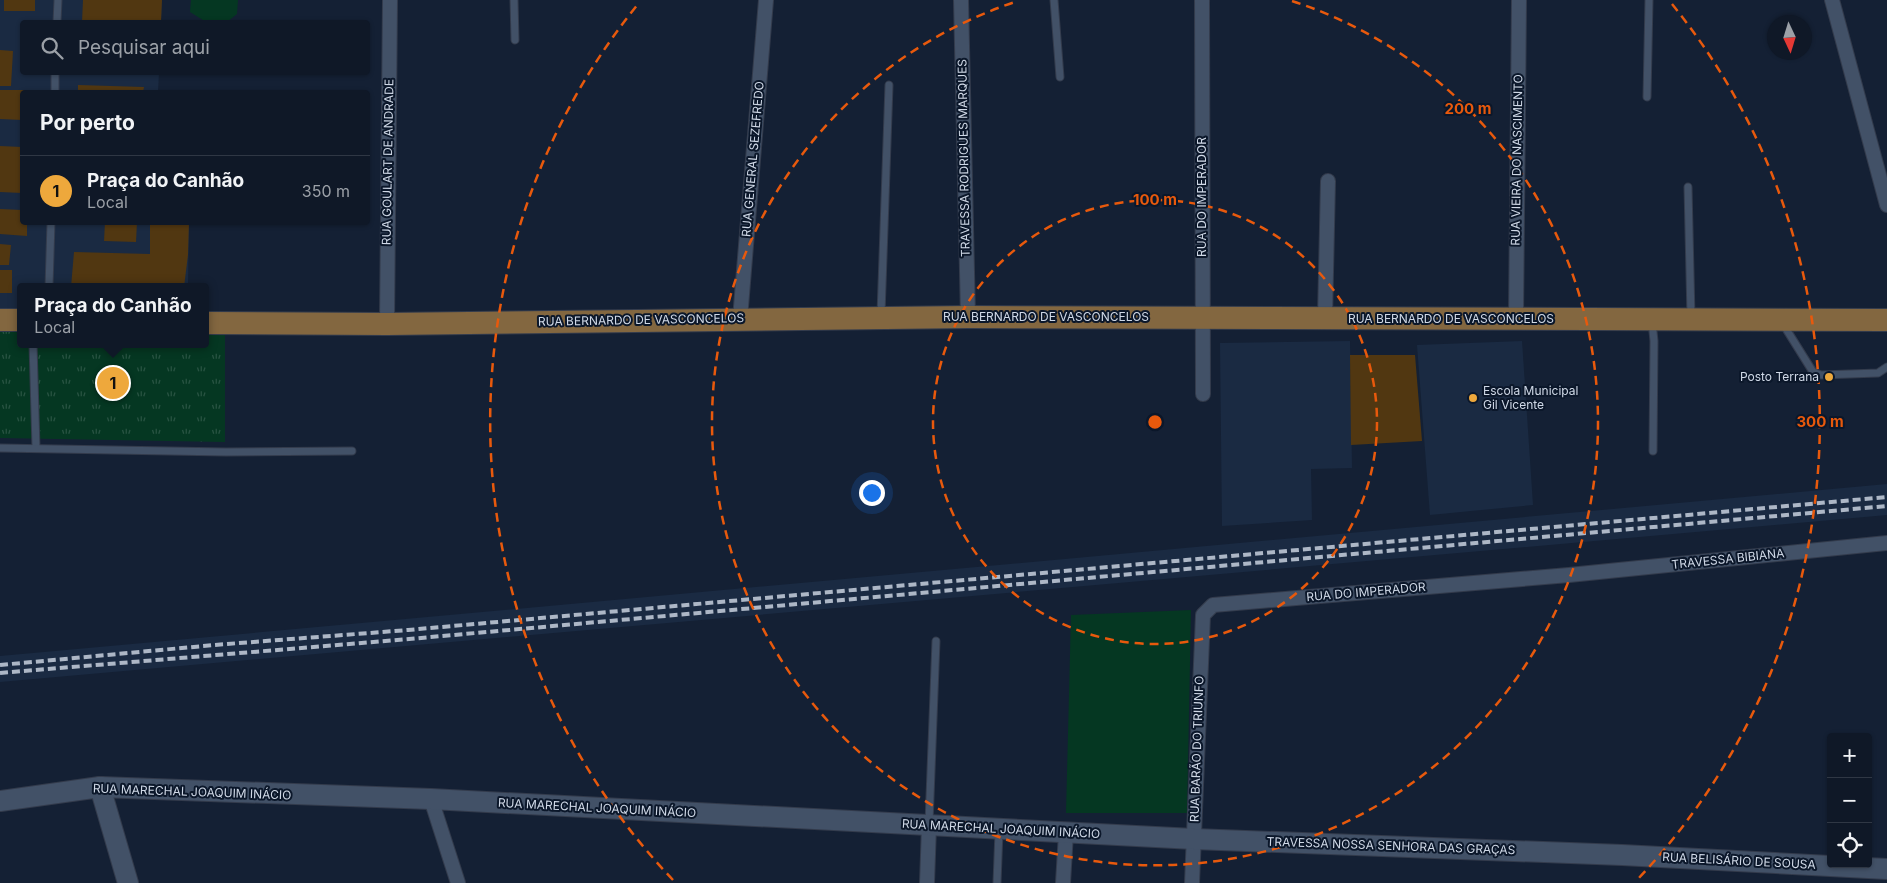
<!DOCTYPE html>
<html lang="pt">
<head>
<meta charset="utf-8">
<style>
  :root { --surface:#0f1827; --page:#18212f; --text:#f1f3f6; --muted:#9ba0a7; --line:#2f3744; --accent:#eea83c }
  body { margin:0; font-family:Inter,sans-serif; background:var(--page); color:var(--text) }
  .controls { position:absolute; right:15px; bottom:15px; display:grid; overflow:hidden; border-radius:5px; box-shadow:0 1px 4px #0004 }
  .controls button { width:45px; height:45px; display:grid; place-items:center; padding:0; border:0; border-bottom:1px solid var(--line); background:var(--surface); color:var(--text); font:25px sans-serif }
  .compass { position:absolute; left:1767px; top:15px; width:45px; height:45px; border-radius:50%; background:var(--surface); box-shadow:0 1px 4px #0004; rotate:176deg }
  .you { position:absolute; left:871px; top:492px; width:18px; height:18px; margin:-12px; border:4px solid #fff; border-radius:50%; background:#1a73e8; box-shadow:0 0 0 8px #1a73e833 }
  .badge { display:grid; place-items:center; width:32px; height:32px; border-radius:50%; background:var(--accent); color:#111; font-size:16px; font-weight:700 }
  .pin { position:absolute; translate:-50% -50%; border:2px solid #fff; box-shadow:0 1px 5px #0006 }
  .popup { position:absolute; left:17px; top:283px; width:192px; height:65px; box-sizing:border-box; display:grid; place-content:center; border-radius:5px; background:var(--surface); filter:drop-shadow(0 1px 4px #0005); font-size:16px; white-space:nowrap; color:var(--muted) }
  .popup b { font-size:19px; color:var(--text) }
  .popup::after { content:''; position:absolute; left:50%; top:100%; margin-left:-10px; border:10px solid transparent; border-top-color:var(--surface) }
  .list { margin:0; padding:0; list-style:none }
  h2 { display:flex; justify-content:space-between; align-items:center; height:65px; margin:0; padding:0 20px; font-size:21px }
  h2 small { font-size:16px; font-weight:400; color:var(--muted) }
  .list li { display:grid; grid-template-columns:32px 1fr auto; gap:15px; align-items:center; box-sizing:border-box; height:70px; padding:0 20px; border-top:1px solid var(--line) }
  .list b { display:block; font-size:19px; white-space:nowrap }
  .list p { margin:0; font-size:16px; white-space:nowrap; color:var(--muted) }
  .list em { font-size:16px; font-style:normal; color:var(--muted) }
  .icon { flex:none; width:28px; height:28px; fill:none; stroke:currentColor; stroke-width:2; stroke-linecap:round; stroke-linejoin:round }
  .map { position:relative; flex:none; width:1887px; height:883px; overflow:hidden }
  .search { position:absolute; background:var(--surface); box-shadow:0 1px 4px #0004; left:20px; top:20px; width:350px; height:55px; display:flex; align-items:center; gap:12px; box-sizing:border-box; padding:0 18px; border-radius:5px; color:var(--muted); font-size:19px }
  .panel { position:absolute; background:var(--surface); box-shadow:0 1px 4px #0004; left:20px; top:90px; width:350px; height:135px; border-radius:5px }
  .map>svg:first-child { display:block }
</style>
</head>
<body>
<div class="map">
<svg width="1887" height="883" viewBox="0 0 1887 883">
  <defs>
    <pattern id="grass-tufts" width="24" height="20" patternUnits="userSpaceOnUse" patternTransform="scale(1.25)"><rect width="24" height="20" fill="#053722"/><path d="M3 7l-1-3M5 7V3M7 7l1-3M15 17l-1-3M17 17v-4M19 17l1-3" fill="none" stroke="#285342"/></pattern>
  </defs>
  <rect width="100%" height="100%" fill="#142034"/>
  <g fill="#1a2a42">
    <path d="M0,0H162L161,22H22V72L159,73L158,92H22V222L189,223L188,287H21L20,320L0,319Z"/>
    <path d="M1350,341L1352,468L1311,469L1312,520L1222,526L1220,343Z"/>
    <path d="M1522,341L1533,505L1430,515L1417,345Z"/>
    <path d="M1887,484V515L0,682V656Z"/>
  </g>
  <path fill="url(#grass-tufts)" d="M0,323L20,324L21,344H206V327H225V442L0,438Z"/>
  <g fill="#053722">
    <path d="M191,0H238L237,14L227,22H206L190,12Z"/>
    <path d="M1191,610L1187,813H1066L1071,615Z"/>
  </g>
  <g fill="#513711">
    <rect x="4" y="0" width="31" height="11"/>
    <path d="M83,0H162L161,22H82Z"/>
    <path d="M0,50L13,51L11,86H0Z"/>
    <path d="M78,85L144,87L143,92H78Z"/>
    <path d="M0,90H35V92H22V120L0,119Z"/>
    <path d="M0,146L22,147V193L0,192Z"/>
    <path d="M0,209L22,210V222H27V236L0,234Z"/>
    <path d="M105,222H137L136,242L104,241Z"/>
    <path d="M150,222H189L188,255L184,287H71L74,252L150,254Z"/>
    <path d="M0,244L11,245L9,265H0Z"/>
    <rect x="0" y="270" width="12" height="23"/>
    <path d="M1350,355H1415L1422,441L1351,445Z"/>
  </g>
  <g fill="none" stroke-linecap="round" stroke-linejoin="round">
    <defs>
      <g id="lane">
        <path d="M514,0L515,40"/>
        <path d="M1054,0L1060,77"/>
        <path d="M57,22L58,0"/>
        <path d="M55,92V72"/>
        <path d="M1647,97L1649,0"/>
        <path d="M1688,187L1691,317"/>
        <path d="M49,287L51,222"/>
        <path d="M881,314L889,85"/>
        <path d="M1652,322L1654,341L1653,451"/>
        <path d="M1783,324L1813,372L1821,375L1878,373L1887,367"/>
        <path d="M33,344L36,448"/>
        <path d="M0,448L226,452L352,451"/>
        <path d="M929,823L936,641"/>
        <path d="M997,883L999,831"/>
      </g>
      <g id="street">
        <path d="M961,0L968,317"/>
        <path d="M1202,0L1203,394"/>
        <path d="M1832,0L1887,205"/>
        <path d="M1325,318L1328,181"/>
        <path d="M740,319L766,0"/>
        <path d="M1516,319L1519,0"/>
        <path d="M387,324L390,0"/>
        <path d="M431,799L458,883"/>
        <path d="M927,883L929,826"/>
        <path d="M1063,883L1066,833"/>
        <path d="M1192,883L1203,615L1213,605L1569,575L1887,543"/>
      </g>
      <g id="secondary">
        <path d="M100,787L128,883"/>
        <path d="M0,801L100,787L431,799L1194,839L1622,855L1887,869"/>
      </g>
      <g id="primary">
        <path d="M0,320H21"/>
        <path d="M206,323L387,324L968,317L1887,320"/>
      </g>
    </defs>
    <use href="#lane" stroke="#333b4c" stroke-width="9"/>
    <use href="#street" stroke="#333b4c" stroke-width="16"/>
    <use href="#secondary" stroke="#333b4c" stroke-width="22"/>
    <use href="#primary" stroke="#333b4c" stroke-width="24"/>
    <use href="#lane" stroke="#425167" stroke-width="7"/>
    <use href="#street" stroke="#425167" stroke-width="14"/>
    <use href="#secondary" stroke="#425167" stroke-width="20"/>
    <use href="#primary" stroke="#836740" stroke-width="22"/>
    <g stroke="#adb7c6" stroke-width="4" stroke-dasharray="8 4" stroke-linecap="butt">
      <path d="M0,665L214,645L408,630L1887,497"/>
      <path d="M0,673L409,639L1887,506"/>
    </g>
  </g>
  <g fill="none" stroke="#e8590c" stroke-width="2.5" stroke-dasharray="9 6">
    <circle cx="1155" cy="422" r="222"/>
    <path d="M1292 1A443 443 0 1 1 1018 1"/>
    <path d="M673 880A665 665 0 0 1 638 4M1672 4A665 665 0 0 1 1637 880"/>
  </g>
  <g fill="#eea83c" stroke="#0b172a" stroke-width="2">
    <circle cx="1829" cy="377" r="5"/>
    <circle cx="1473" cy="398" r="5"/>
  </g>
  <g text-anchor="middle" stroke-width="4" stroke-linejoin="round" paint-order="stroke">
    <g font-size="12" fill="#d0d9e7" stroke="#0b172a">
      <text transform="translate(964 158) rotate(-91)" y="4">TRAVESSA RODRIGUES MARQUES</text>
      <text transform="translate(753 159) rotate(-85)" y="4">RUA GENERAL SEZEFREDO</text>
      <text transform="translate(1517 160) rotate(-89)" y="4">RUA VIEIRA DO NASCIMENTO</text>
      <text transform="translate(388 162) rotate(-89)" y="4">RUA GOULART DE ANDRADE</text>
      <text transform="translate(1202 197) rotate(-90)" y="4">RUA DO IMPERADOR</text>
      <text x="1046" y="321">RUA BERNARDO DE VASCONCELOS</text>
      <text x="1451" y="323">RUA BERNARDO DE VASCONCELOS</text>
      <text transform="translate(641 320) rotate(-1)" y="4">RUA BERNARDO DE VASCONCELOS</text>
      <text transform="translate(1728 559) rotate(-6)" y="4">TRAVESSA BIBIANA</text>
      <text transform="translate(1366 592) rotate(-5)" y="4">RUA DO IMPERADOR</text>
      <text transform="translate(1197 749) rotate(-88)" y="4">RUA BARÃO DO TRIUNFO</text>
      <text transform="translate(192 792) rotate(2)" y="4">RUA MARECHAL JOAQUIM INÁCIO</text>
      <text transform="translate(597 808) rotate(3)" y="4">RUA MARECHAL JOAQUIM INÁCIO</text>
      <text transform="translate(1001 829) rotate(3)" y="4">RUA MARECHAL JOAQUIM INÁCIO</text>
      <text transform="translate(1391 846) rotate(2)" y="4">TRAVESSA NOSSA SENHORA DAS GRAÇAS</text>
      <text transform="translate(1739 861) rotate(3)" y="4">RUA BELISÁRIO DE SOUSA</text>
    </g>
    <g font-size="12" fill="#d0d9e7" stroke="#0b172a" text-anchor="end">
      <text x="1819" y="381">Posto Terrana</text>
      <text x="1483" y="395" text-anchor="start">Escola Municipal<tspan x="1483" dy="14">Gil Vicente</tspan></text>
    </g>
  </g>
  <circle cx="1155" cy="422" r="8" fill="#e8590c" stroke="#0b172a" stroke-width="2.5"/>
  <g font-size="15" text-anchor="middle" font-weight="bold" fill="#e8590c" stroke="#0b172a" stroke-width="4" stroke-linejoin="round" paint-order="stroke">
    <text x="1468" y="114">200 m</text>
    <text x="1155" y="205">100 m</text>
    <text x="1820" y="427">300 m</text>
  </g>
</svg>
<div class="controls">
<button>+</button>
<button>−</button>
<button><svg class="icon" aria-label="locate" viewBox="0 0 24 24"><circle cx="12" cy="12" r="6"/><path d="M12 2v4M12 18v4M2 12h4M18 12h4"/></svg></button>
</div>
<svg class="compass" viewBox="-18 -18 36 36"><path d="M0-13l5 13h-10z" fill="#e53935"/><path d="M0 13l5-13h-10z" fill="#9ba0a7"/></svg>
<div class="you"></div>
<div class="pin badge" style="left:113px;top:383px">1</div>
<div class="popup"><b>Praça do Canhão</b>Local</div>
<div class="search"><svg class="icon" aria-label="search" viewBox="0 0 24 24"><circle cx="10" cy="10" r="6"/><path d="M15 15l6 6"/></svg>Pesquisar aqui</div>
<section class="panel">
<h2>Por perto<small></small></h2>
<ul class="list">
<li><span class="badge">1</span><div><b>Praça do Canhão</b><p>Local</p></div><em>350 m</em></li>
</ul>
</section>
</div>
</body>
</html>
